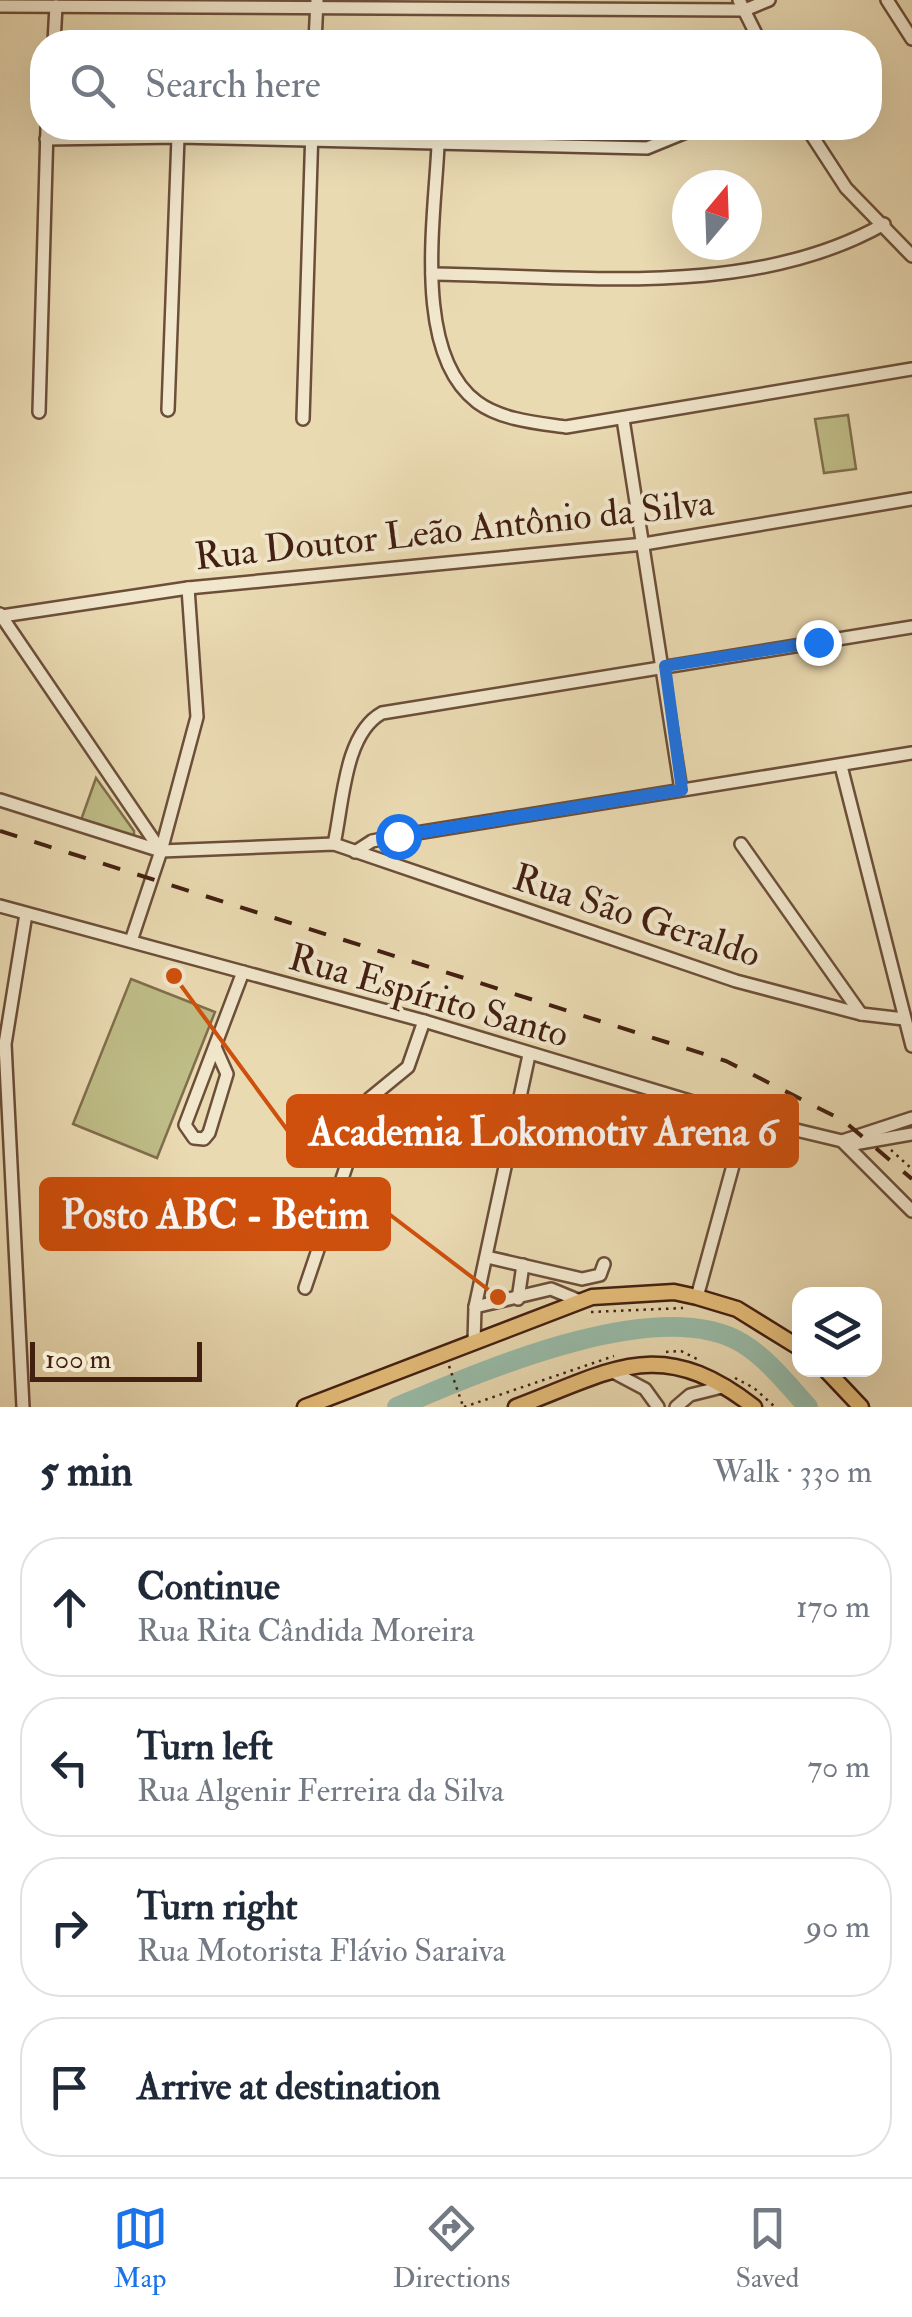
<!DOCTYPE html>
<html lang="en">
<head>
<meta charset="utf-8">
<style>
  :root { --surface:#fff; --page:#f6f6f7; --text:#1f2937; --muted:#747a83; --line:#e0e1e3; --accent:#1a73e8 }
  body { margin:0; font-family:"IM FELL Double Pica",serif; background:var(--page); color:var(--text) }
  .controls { position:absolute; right:30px; bottom:30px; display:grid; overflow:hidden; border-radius:20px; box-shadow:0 10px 40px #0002 }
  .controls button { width:90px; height:90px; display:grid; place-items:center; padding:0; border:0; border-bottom:2px solid var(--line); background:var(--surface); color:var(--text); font:50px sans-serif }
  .compass { position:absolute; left:672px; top:170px; width:90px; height:90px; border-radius:50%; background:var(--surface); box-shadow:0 10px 40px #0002; rotate:19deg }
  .scale { position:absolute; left:30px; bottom:25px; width:172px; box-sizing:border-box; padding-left:10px; border:5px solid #421f11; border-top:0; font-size:28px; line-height:35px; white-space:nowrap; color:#421f11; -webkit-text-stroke:8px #f1e7cd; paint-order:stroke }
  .stop { position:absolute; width:30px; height:30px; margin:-22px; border:8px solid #1a73e8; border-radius:50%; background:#fff }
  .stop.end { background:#1a73e8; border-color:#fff; box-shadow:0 2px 10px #0008 }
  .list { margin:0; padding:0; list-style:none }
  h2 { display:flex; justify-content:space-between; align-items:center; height:130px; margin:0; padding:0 40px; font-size:42px }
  h2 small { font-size:32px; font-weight:400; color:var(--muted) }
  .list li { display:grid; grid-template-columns:65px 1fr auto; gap:30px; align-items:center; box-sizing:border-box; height:140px; margin:0 20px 20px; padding:0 20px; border:2px solid var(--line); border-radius:40px }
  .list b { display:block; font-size:38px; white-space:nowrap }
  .list p { margin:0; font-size:32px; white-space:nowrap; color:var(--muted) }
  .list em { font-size:32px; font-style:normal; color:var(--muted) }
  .icon { flex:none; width:55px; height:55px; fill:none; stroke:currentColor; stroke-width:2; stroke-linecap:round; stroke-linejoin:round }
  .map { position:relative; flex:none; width:912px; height:1407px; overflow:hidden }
  .search { position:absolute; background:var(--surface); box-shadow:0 10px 40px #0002; left:30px; right:30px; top:30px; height:110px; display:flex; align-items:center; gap:25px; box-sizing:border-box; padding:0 35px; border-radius:40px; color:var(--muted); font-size:38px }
  .sheet { height:770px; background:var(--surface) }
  nav { display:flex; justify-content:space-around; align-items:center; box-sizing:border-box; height:140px; border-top:2px solid var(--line); background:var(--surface); font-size:28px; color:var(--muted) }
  nav a { display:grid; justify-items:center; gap:5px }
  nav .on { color:var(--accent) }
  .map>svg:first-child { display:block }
</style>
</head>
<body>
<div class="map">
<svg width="912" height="1407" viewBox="0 0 912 1407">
  <rect width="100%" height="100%" fill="#eadab2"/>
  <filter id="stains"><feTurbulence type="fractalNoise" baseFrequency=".002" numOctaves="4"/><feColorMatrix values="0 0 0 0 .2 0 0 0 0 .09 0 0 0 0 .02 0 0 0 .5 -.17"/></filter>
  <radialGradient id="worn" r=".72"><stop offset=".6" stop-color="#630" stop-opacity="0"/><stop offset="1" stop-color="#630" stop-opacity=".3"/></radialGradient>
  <g fill="#bfbd87" stroke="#806e4c" stroke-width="2.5">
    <path d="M848,415L856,469L824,473L815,419Z"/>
    <path d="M96,778L134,831V836L81,820Z"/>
    <path d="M131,979L215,1012L157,1158L73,1124Z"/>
  </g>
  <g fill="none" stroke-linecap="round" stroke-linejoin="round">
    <path stroke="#98bba8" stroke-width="20" d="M397,1407C480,1372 658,1293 742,1343C768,1359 788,1385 808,1407"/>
    <defs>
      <g id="minor">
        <path d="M739,0L760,42"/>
        <path d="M887,0L912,39"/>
        <path d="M0,6L745,10L769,0"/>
        <path d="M54,42L56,6"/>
        <path d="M315,42L317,0"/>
        <path d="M807,128L846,188L912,256"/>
        <path d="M46,139L178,137L647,148L696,128"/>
        <path d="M438,145C435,216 412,353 477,402C501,420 538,423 566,427L912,369"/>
        <path d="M432,274C579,276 752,299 884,224"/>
        <path d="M168,410L178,137"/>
        <path d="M39,412L47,128"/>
        <path d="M303,419L312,128"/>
        <path d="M623,419L681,790"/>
        <path d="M0,614L161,851"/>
        <path d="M2,616L188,588L644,544L912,499"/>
        <path d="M841,766L912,1046"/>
        <path d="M0,800L161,851L334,844L736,981L861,1014L904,1019"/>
        <path d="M334,844C343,804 344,734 382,713L912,627"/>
        <path d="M741,844L861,1014"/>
        <path d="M355,852L372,841L398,836L912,753"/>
        <path d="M0,906L424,1021L746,1118L842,1141L912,1211"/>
        <path d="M131,941L161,851L197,717L188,588"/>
        <path d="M215,1047L227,1074L209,1133L204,1139L194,1138L185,1125L243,972"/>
        <path d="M842,1141L912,1118"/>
        <path d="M848,1145L912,1134"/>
        <path d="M487,1257L582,1279L600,1275L604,1264"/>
        <path d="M305,1288L369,1099L408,1067L424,1021"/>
        <path d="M697,1297L746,1118"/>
        <path d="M518,1299L523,1265"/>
        <path d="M475,1307L551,1289L580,1301"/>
        <path d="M474,1342L475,1307L529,1055"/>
        <path d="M611,1371L645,1389L658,1407"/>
        <path d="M23,1407L5,1044L26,914"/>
        <path d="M676,1407L690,1395L726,1386"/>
      </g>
      <g id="major">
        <path d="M826,1370L861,1407"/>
        <path d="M305,1407L592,1297L674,1292L697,1297L737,1309L800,1348"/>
        <path d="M516,1407C614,1370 660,1334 754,1407"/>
      </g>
    </defs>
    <use href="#minor" stroke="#6c4e39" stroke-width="16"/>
    <use href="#major" stroke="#421f11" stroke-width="19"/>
    <g stroke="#421f11" stroke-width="2.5" stroke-dasharray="2.5 5" stroke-linecap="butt">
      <path d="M891,1150L912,1169"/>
      <path d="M591,1312L683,1308"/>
      <path d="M666,1352L681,1351L697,1359"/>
      <path d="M449,1366L463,1406"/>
      <path d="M735,1378L754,1388L775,1407"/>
      <path d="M464,1407L614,1356"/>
    </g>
    <use href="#minor" stroke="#f1e7cd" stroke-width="11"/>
    <use href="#major" stroke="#e5bd79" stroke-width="14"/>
    <path stroke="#421f11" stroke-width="4" stroke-dasharray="18 18" stroke-linecap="butt" d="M0,831L726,1061L844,1121L912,1179"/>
  </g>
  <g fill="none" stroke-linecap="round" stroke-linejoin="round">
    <path stroke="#1a73e8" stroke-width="12" d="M398,836L682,790L665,666L818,642"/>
  </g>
  <g text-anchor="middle" stroke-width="8" stroke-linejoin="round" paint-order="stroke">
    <g font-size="38" fill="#421f11" stroke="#f1e7cd">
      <text transform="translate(454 529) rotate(-6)" y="13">Rua Doutor Leão Antônio da Silva</text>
      <text transform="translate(637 915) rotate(18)" y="13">Rua São Geraldo</text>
      <text transform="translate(429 995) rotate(16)" y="13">Rua Espírito Santo</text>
    </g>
  </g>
  <path fill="none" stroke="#cf500d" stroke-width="4" d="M174 976L288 1131M498 1297L389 1214"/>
  <g fill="#cf500d" stroke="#f1e7cd" stroke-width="4">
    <circle cx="174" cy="976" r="10"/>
    <circle cx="498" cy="1297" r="10"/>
  </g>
  <g fill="#cf500d" stroke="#cf500d" stroke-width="4">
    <rect x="288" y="1096" width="509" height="70" rx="10"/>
    <rect x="41" y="1179" width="348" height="70" rx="10"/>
  </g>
  <g font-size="40" text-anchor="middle" font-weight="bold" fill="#fff">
    <text x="543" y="1145">Academia Lokomotiv Arena 6</text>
    <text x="215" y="1228">Posto ABC - Betim</text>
  </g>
  <rect width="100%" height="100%" filter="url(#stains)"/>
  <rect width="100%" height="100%" fill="url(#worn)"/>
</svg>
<div class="controls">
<button><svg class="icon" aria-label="layers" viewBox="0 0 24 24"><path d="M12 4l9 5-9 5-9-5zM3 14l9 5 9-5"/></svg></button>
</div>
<svg class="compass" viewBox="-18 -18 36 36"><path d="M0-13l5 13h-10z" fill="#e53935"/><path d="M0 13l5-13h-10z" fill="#747a83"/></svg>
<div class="scale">100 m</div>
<div class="stop" style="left:398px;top:836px"></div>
<div class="stop end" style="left:818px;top:642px"></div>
<div class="search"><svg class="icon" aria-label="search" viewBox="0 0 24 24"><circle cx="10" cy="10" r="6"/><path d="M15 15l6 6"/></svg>Search here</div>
</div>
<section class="sheet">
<h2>5 min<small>Walk · 330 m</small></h2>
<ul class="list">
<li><svg class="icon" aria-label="ahead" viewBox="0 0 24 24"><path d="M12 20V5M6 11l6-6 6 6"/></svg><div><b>Continue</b><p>Rua Rita Cândida Moreira</p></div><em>170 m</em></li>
<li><svg class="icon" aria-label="left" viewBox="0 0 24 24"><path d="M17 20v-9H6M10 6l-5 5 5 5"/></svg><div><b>Turn left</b><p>Rua Algenir Ferreira da Silva</p></div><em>70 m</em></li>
<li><svg class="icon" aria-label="right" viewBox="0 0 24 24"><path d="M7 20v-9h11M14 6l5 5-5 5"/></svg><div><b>Turn right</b><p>Rua Motorista Flávio Saraiva</p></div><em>90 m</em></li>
<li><svg class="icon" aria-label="arrive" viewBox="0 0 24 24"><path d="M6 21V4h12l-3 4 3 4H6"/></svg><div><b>Arrive at destination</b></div></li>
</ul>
</section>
<nav>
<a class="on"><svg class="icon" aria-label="map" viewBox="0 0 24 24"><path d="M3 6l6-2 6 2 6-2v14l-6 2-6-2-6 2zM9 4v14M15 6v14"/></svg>Map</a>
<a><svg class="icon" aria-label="directions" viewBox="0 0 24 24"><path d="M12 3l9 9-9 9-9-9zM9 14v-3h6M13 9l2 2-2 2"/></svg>Directions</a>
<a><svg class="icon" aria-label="saved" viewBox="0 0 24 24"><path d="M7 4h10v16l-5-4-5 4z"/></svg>Saved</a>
</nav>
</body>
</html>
